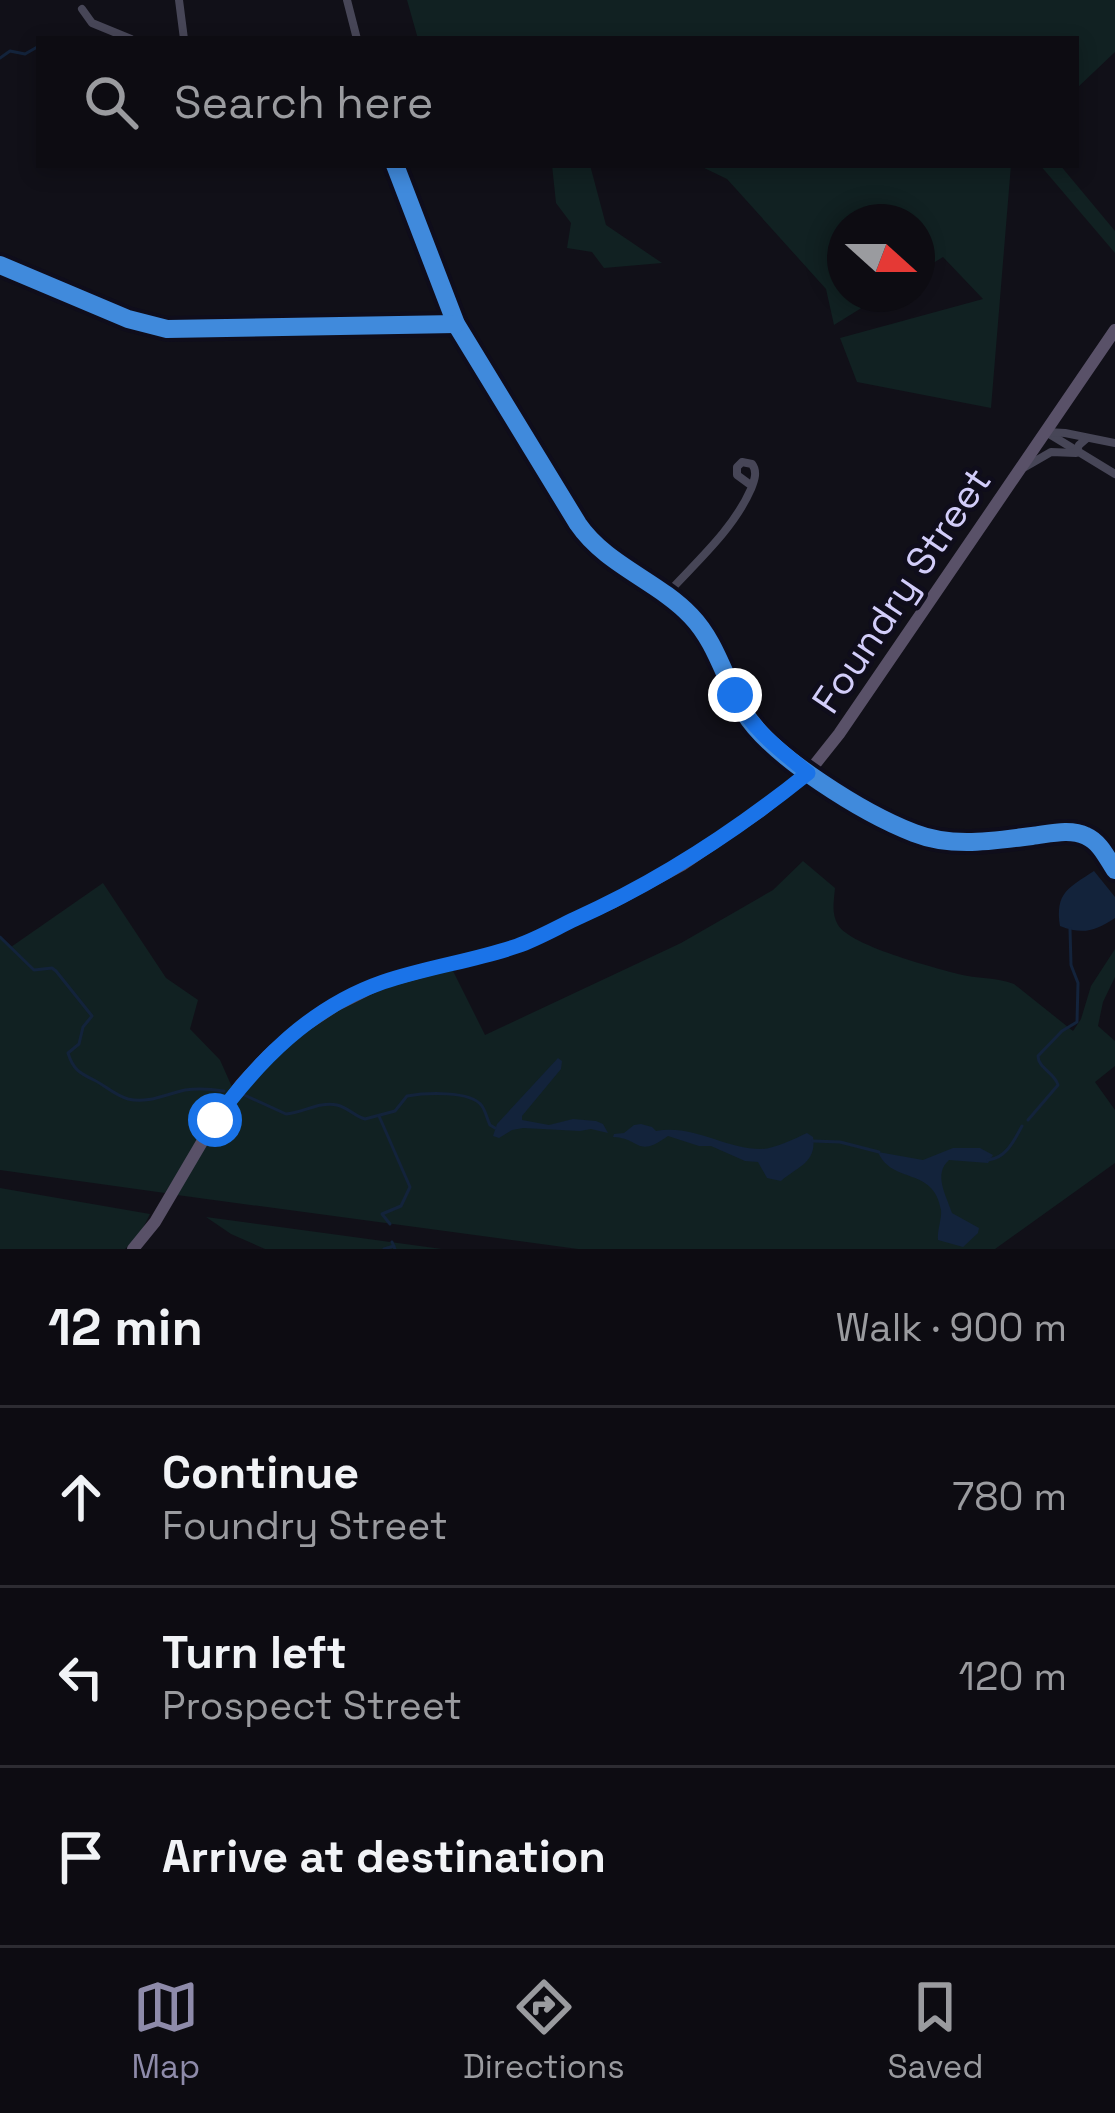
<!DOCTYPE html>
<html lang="en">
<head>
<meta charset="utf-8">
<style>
  :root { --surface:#0d0c12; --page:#16151b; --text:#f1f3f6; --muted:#9a9b9f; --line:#2d2c32; --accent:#8e8baa }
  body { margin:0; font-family:"Space Grotesk",sans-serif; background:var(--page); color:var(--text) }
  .compass { position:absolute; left:827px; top:204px; width:108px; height:108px; border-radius:50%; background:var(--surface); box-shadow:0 6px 18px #0003; rotate:111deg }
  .stop { position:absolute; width:36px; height:36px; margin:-27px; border:9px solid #1a73e8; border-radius:50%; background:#fff }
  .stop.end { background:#1a73e8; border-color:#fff; box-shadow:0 3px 12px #0008 }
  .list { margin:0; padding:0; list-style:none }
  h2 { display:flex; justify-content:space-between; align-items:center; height:156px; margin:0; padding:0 48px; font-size:51px }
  h2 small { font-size:39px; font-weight:400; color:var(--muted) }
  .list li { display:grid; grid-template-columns:78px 1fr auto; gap:36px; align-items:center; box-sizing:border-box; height:180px; padding:0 48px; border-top:3px solid var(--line) }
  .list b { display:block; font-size:45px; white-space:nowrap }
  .list p { margin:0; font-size:39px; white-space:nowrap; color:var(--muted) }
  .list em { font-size:39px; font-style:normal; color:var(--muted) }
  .icon { flex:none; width:66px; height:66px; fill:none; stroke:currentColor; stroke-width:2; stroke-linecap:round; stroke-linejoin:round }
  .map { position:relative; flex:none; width:1115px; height:1249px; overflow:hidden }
  .search { position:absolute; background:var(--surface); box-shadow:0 6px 18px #0003; left:36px; right:36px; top:36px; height:132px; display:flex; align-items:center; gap:30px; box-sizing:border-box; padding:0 42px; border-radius:0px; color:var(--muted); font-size:45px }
  .sheet { height:696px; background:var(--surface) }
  nav { display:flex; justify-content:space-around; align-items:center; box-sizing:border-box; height:168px; border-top:3px solid var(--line); background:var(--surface); font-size:33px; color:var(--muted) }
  nav a { display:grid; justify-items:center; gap:6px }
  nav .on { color:var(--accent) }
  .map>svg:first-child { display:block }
</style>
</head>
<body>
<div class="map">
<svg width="1115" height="1249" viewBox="0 0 1115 1249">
  <rect width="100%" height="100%" fill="#111018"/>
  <g fill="#112122">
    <path d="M407,0H1115V52L1076,89V39H418Z"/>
    <path d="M552,165H590L606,225L662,263L604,268L592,252L567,248L571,223L556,203Z"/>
    <path d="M698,165H1011L991,408L857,382L840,338L983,299L943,257L917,273V222H845V294H884L834,325L826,289L727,179Z"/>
    <path d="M1040,165H1060L1115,231V253Z"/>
    <path d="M803,861L835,888C834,901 831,913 838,925C851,946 932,967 958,974C977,979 996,977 1014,984L1073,1031L1081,1019L1091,986L1115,949V977L1103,1002L1098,1026L1115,1041V1066L1095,1082L1115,1110V1163L995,1249H578L177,1195C200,1155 222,1112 252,1078C304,1018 377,988 451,967L485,1035L681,943L773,890Z"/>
    <path d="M103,883L166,978L198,1000L190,1029L220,1060L232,1087L165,1193L0,1170V937L11,947Z"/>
    <path d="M0,1188L150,1214L140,1234L125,1249H0Z"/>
    <path d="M206,1217L442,1249H265L231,1234Z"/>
  </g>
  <g fill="#13233b">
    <path d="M1094,871L1115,897V918C1095,931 1083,935 1060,926C1055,893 1068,888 1094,871Z"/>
    <path d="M558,1058L562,1061L561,1069L522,1116V1120L549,1125L573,1119L596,1121L603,1124L608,1133L591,1129L580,1131L523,1128L512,1130L499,1138L493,1136L497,1124Z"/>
    <path d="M641,1124L652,1127L656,1131C693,1124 725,1149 761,1149C774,1149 794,1139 807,1133L813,1137C817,1163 797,1167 781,1181L767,1178L758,1162L745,1161L711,1146H699L668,1136C636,1159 641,1138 613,1137L614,1134L624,1133L634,1125Z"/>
    <path d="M953,1148H980L993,1155L988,1163L949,1160C933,1174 946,1195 952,1213L979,1228L978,1233L963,1247L938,1240C937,1230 942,1219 941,1210C934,1166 892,1185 878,1152L923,1160Z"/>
  </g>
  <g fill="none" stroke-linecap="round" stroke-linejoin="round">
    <g stroke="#13233b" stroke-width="3">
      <path d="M0,58L10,51L25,54L39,46"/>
      <path d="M0,937L34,970L52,968L56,971L92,1016L83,1027L79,1044L68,1053C73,1069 79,1073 94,1080C106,1086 114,1095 128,1099C148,1104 166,1094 185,1090C199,1088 211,1089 224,1091"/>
      <path d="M242,1094L286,1114C303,1113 319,1101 337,1105C349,1108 354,1116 365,1119L395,1111L407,1096C424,1093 471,1090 482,1106C486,1112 487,1119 490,1125L495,1128"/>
      <path d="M379,1116L410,1187L401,1206L382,1214L390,1224"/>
      <path d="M1028,1120L1058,1085C1055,1073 1038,1068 1038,1056L1062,1031L1077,1022L1078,983L1071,965L1070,929"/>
      <path d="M813,1141L840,1142L879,1152"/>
      <path d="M988,1160C1006,1158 1014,1141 1022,1126"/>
      <path d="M392,1242L395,1249"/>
      <path d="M384,1249L394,1246"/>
    </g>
    <g stroke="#474657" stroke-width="8">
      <path d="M179,0L184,39"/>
      <path d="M347,0L357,39"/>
      <path d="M82,9L92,23L131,39"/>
      <path d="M395,165L456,324L578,524C606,565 658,581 691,616C717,643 725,681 744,712C771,757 865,814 914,833C952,848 992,841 1032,836C1049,834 1070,828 1086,836C1100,842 1107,858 1115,870"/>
      <path d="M0,265L128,319L167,329L456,324"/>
      <path d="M1046,432L1115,474"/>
      <path d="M1047,432L1065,433L1115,443"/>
      <path d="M1025,467L1051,452L1076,453L1079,445L1086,439"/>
      <path d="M666,595C696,562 733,530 751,489C754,481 758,472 752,464L742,462L737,467V475L752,486"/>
    </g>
    <path stroke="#595168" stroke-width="12" d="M133,1249L155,1222L215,1120L241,1084L267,1056L291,1035L335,1006L381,983L517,946L614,902L682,865L761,811L808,773L839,734L1115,330"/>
    <defs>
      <g id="cycleway">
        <path d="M395,165L456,324L578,524C606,565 658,581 691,616C717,643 725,681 744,712C771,757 865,814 914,833C952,848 992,841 1032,836C1049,834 1070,828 1086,836C1100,842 1107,858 1115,870"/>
        <path d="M0,265L128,319L167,329L456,324"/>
      </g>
    </defs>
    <use href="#cycleway" stroke="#0f0d1b" stroke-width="26"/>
    <use href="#cycleway" stroke="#408adc" stroke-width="18"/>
  </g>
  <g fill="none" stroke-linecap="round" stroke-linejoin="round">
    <path stroke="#1a73e8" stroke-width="15" d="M215,1120C259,1060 311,1007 383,982C427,967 473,961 517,946C537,939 556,928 575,919C660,881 736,831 808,773C779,749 751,729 735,695"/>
  </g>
  <g text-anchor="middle" stroke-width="9" stroke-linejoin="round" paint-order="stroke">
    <g font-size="39" fill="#d2cdf9" stroke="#0f0d1b">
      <text transform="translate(901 590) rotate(-56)" y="14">Foundry Street</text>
    </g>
  </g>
</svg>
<svg class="compass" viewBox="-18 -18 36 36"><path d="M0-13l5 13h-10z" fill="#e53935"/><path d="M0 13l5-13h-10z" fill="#9a9b9f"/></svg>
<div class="stop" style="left:215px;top:1120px"></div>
<div class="stop end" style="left:735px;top:695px"></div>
<div class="search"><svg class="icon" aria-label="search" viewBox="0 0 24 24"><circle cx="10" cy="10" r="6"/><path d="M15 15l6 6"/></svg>Search here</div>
</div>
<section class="sheet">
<h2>12 min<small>Walk · 900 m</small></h2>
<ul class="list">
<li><svg class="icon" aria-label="ahead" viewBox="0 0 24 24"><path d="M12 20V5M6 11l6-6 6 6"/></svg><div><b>Continue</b><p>Foundry Street</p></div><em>780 m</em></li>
<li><svg class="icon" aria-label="left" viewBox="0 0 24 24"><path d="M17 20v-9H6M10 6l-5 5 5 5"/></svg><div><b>Turn left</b><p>Prospect Street</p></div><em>120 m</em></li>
<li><svg class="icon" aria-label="arrive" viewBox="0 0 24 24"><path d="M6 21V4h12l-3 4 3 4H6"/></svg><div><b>Arrive at destination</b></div></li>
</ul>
</section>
<nav>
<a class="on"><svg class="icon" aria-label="map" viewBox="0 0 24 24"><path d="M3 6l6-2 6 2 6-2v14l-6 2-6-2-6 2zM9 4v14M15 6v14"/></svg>Map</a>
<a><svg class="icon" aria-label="directions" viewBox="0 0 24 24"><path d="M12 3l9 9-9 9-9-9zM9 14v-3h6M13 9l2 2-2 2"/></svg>Directions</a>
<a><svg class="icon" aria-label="saved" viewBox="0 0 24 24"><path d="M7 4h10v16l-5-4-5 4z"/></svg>Saved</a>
</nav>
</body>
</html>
